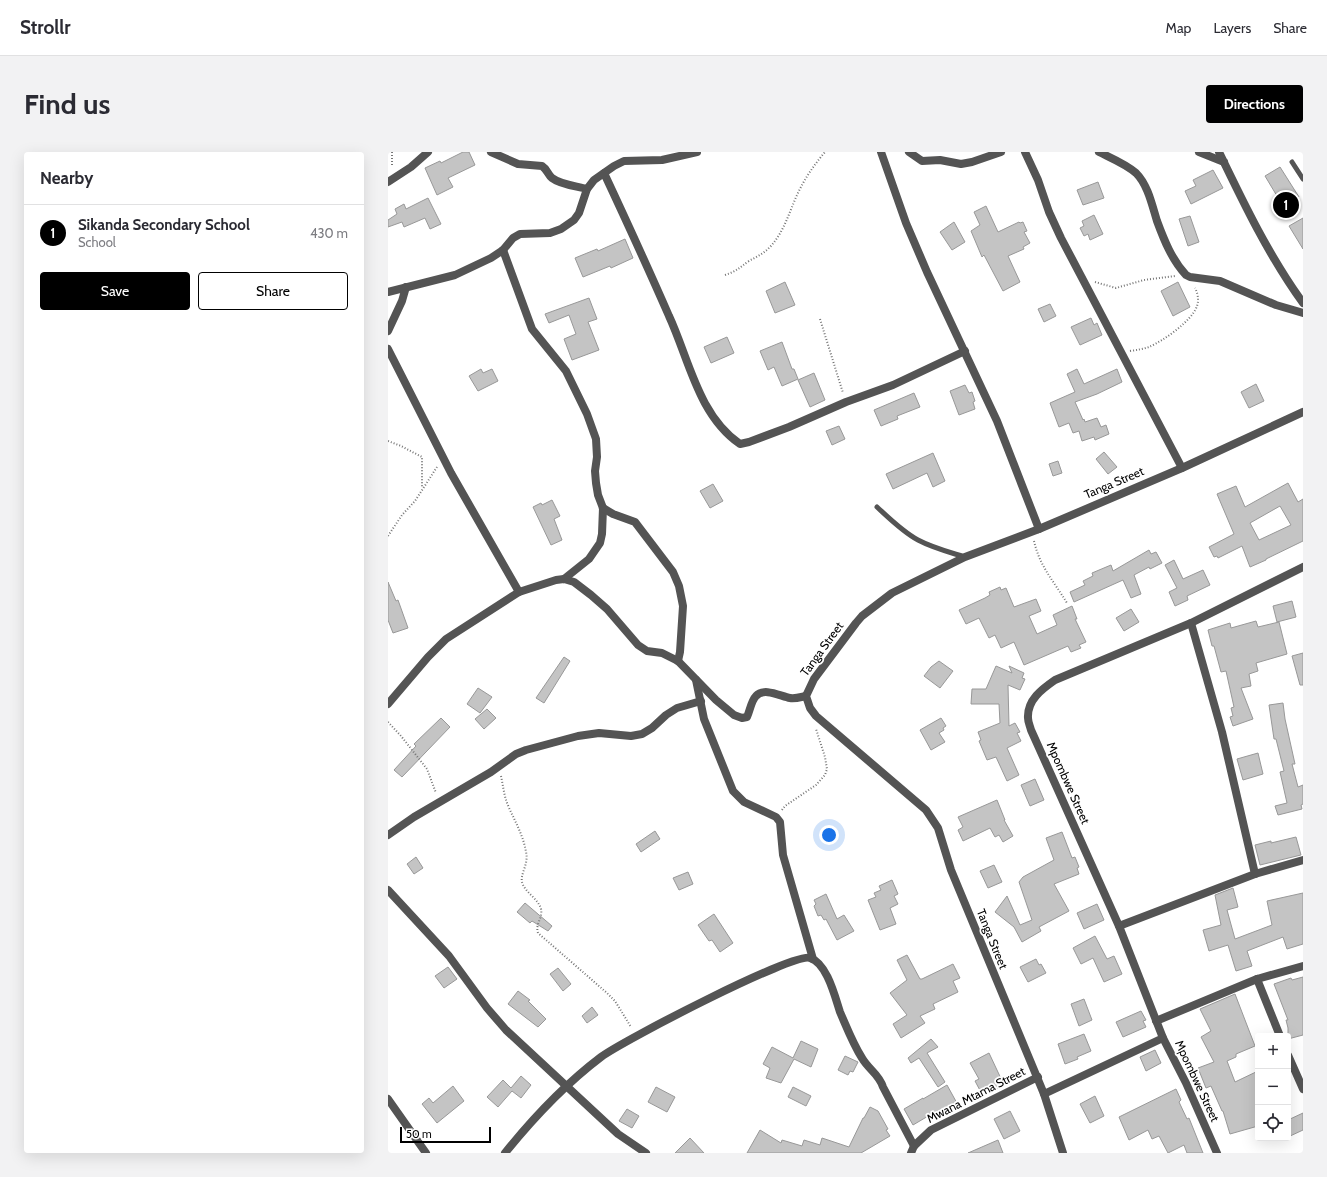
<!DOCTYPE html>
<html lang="en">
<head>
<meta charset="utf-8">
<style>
  :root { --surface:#fff; --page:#f2f2f3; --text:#2b2b33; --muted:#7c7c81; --line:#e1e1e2; --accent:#000 }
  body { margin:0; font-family:Cabin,sans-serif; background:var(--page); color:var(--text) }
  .controls { position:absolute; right:12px; bottom:12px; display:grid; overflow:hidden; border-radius:4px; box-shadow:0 4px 16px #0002 }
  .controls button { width:36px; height:36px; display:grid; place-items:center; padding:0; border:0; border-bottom:1px solid var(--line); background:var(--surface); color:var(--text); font:20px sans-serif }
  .scale { position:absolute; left:12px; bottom:10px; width:91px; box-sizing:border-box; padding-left:4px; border:2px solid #000; border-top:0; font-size:11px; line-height:14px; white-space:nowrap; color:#000; -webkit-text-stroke:3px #fff; paint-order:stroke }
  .you { position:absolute; left:441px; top:683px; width:14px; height:14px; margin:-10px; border:3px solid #fff; border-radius:50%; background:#1a73e8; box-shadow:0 0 0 6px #1a73e833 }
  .badge { display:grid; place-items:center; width:26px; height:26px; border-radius:50%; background:var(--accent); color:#fff; font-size:13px; font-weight:700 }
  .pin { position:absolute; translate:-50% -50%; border:2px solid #fff; box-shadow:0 1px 4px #0006 }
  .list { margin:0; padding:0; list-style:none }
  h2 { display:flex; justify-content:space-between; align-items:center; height:52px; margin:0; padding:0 16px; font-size:17px }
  h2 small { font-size:13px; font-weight:400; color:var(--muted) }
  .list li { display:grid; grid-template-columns:26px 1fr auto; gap:12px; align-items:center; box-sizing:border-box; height:56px; padding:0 16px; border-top:1px solid var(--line) }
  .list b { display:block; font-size:15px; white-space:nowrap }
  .list p { margin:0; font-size:13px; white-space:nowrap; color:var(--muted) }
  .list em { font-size:13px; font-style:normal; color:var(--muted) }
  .actions { display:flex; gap:8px; padding:12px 16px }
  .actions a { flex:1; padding:9px 0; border:1px solid var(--accent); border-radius:4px; text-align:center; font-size:14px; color:var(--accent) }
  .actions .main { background:var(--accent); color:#fff }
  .icon { flex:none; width:22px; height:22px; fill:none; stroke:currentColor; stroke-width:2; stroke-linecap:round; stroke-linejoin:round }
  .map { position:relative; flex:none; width:915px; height:1001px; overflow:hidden; border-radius:4px }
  header { display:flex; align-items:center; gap:24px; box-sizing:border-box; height:56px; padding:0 20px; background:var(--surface); border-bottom:1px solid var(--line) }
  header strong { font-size:19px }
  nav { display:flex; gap:22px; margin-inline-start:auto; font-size:14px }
  .intro { display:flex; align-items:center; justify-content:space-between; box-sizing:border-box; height:96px; padding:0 24px }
  h1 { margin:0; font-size:28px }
  .button { padding:10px 18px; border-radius:4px; background:var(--accent); color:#fff; font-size:14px; font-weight:700 }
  main { display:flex; gap:24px; padding:0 24px }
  aside { flex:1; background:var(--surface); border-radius:4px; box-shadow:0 4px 16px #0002 }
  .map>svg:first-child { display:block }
</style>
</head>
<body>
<header>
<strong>Strollr</strong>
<nav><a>Map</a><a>Layers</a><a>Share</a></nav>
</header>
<div class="intro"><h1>Find us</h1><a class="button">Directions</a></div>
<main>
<aside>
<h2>Nearby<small></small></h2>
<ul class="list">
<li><span class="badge">1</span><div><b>Sikanda Secondary School</b><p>School</p></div><em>430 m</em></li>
</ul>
<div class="actions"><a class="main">Save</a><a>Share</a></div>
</aside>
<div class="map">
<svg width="915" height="1001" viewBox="0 0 915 1001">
  <rect width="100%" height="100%" fill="#fff"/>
  <g fill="#c4c4c4" stroke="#989898" fill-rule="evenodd">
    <path d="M75,0H81L87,13L60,26L65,35L49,43L37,16L52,9L53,11Z"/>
    <path d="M892,15L911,45L895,54L877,24Z"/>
    <path d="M825,18L835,36L803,52L797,39L808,34L805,28Z"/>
    <path d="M710,30L716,46L695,53L689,38Z"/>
    <path d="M40,46L53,72L42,77L37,66L16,75L14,70L0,75V68L9,62L7,57L16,52L18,57Z"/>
    <path d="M598,54L610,80L631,70L632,71L635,70L639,79L636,80L642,91L635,95L636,97L620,104L632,130L615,139L596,103L594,105L583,79L592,73L586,60Z"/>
    <path d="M706,63L715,82L702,88L700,82L696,84L692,76L696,74L694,69Z"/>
    <path d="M802,64L811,90L800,94L791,67Z"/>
    <path d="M915,66V97L901,74Z"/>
    <path d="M566,70L577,90L564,98L552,80Z"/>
    <path d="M237,87L245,106L223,116L222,114L195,125L187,106L209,97L210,99Z"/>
    <path d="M397,130L407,153L387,161L378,139Z"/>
    <path d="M790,130L802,155L785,164L773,139Z"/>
    <path d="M201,146L209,167L200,170L211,198L184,208L176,187L188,182L181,163L161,171L157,162Z"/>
    <path d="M662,152L668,164L656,170L650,157Z"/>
    <path d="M703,166L706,173L709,171L714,183L692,193L683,175Z"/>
    <path d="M339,185L346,201L323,211L316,195Z"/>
    <path d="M394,190L404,217H406L410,227L394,234L386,215L380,218L372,199Z"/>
    <path d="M93,217L95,221L104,217L110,229L90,239L81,224Z"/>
    <path d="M689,217L696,232L729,217L734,230L709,242L687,250L695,268L696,267L697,270L709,266L713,275L718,273L721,282L707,288L706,285L694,289L691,279L685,281L681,271L671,275L662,251L687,240L679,222Z"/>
    <path d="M426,221L437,248L422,255L410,228Z"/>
    <path d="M868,232L876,249L861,256L853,240Z"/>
    <path d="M577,233L581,241L584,240L587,249L585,250L587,257L571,263L562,239Z"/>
    <path d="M526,241L532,255L509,264L510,267L493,274L486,258Z"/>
    <path d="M451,274L457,287L444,293L438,279Z"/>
    <path d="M716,300L729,315L720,322L708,307Z"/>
    <path d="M545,301L557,329L545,335L539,321L505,337L498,322Z"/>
    <path d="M670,309L674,321L665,324L661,312Z"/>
    <path d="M900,331L910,350L915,347V389L878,407V408L862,415L854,394L830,406L829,404L826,405L821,395L846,382L829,342L848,334L857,355ZM892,354L903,373L871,388L862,371Z"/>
    <path d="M325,332L335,349L322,356L312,339Z"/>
    <path d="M164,348L172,364L166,367L174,388L163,393L145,355L153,351L154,353Z"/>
    <path d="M761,398L763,402L768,400L774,411L762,417L761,415L746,423L753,442L743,446L735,428L686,450L682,440L697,433L695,429L705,424L704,421L723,413L725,419Z"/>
    <path d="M786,408L795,427L815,418L822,433L799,444L800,448L787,454L781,440L789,436L777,413Z"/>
    <path d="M0,430L8,449L10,448L20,476L5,481L0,468Z"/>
    <path d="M612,435L613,438L618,436L626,455L648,447L653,459L641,464L649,482L669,473L665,463L684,454L689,467H687L698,490L691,493L693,496L683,500L680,494L636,513L626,490L613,496L607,483L601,486L591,466L578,472L571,458L597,446L602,443L601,440Z"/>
    <path d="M904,449L908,465L889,470L885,454Z"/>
    <path d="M743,457L751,470L736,479L728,466Z"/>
    <path d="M868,469L870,475L891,470L899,502L868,511L870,519L861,522L863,534L853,536L865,567L845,574L842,565L845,564L843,556L846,555L838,519L833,520L826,494H824L820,478L842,471L843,476Z"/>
    <path d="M915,501V533H912L904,504Z"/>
    <path d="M176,505L182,509L156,551L148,546Z"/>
    <path d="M551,509L565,519L552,536L536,524L543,515Z"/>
    <path d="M608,514L624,521L621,514L636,521L634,526L637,527L632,538L620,533L621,574L627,571L632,580L629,581L633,589L619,596L631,623L619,629L608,605L599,608L591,589L593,588L590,580L612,571L611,552H583L584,537H598Z"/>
    <path d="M90,536L104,545L92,561L79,552Z"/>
    <path d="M895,551L897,567L907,612H904L910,635L915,633V652L913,653L914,657L890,663L887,654L899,651L892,620L896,619L888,587H886L881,553Z"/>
    <path d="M99,557L108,566L96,577L87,567Z"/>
    <path d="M53,566L62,575L14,625L6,618L28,594L26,592Z"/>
    <path d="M553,566L558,574L555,576L556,578L551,581L557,590L543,598L532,578Z"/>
    <path d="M870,601L875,622L855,628L849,607Z"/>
    <path d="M647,627L656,648L642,654L633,633Z"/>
    <path d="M609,648L617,668H616L625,684L615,690L611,683L607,685L602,676L575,689L570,678L575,675L570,665Z"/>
    <path d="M267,679L272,687L253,700L248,692Z"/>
    <path d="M674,680L684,706L687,705L691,715L689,716L691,722L666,732L681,759L651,775L653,779L634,790L626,775L607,760L619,744L632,773L644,768L631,730L635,725L666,708L658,686Z"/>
    <path d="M908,685L913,703L872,713L867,693L883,689V691Z"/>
    <path d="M28,705L35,716L26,722L19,712Z"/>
    <path d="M606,713L614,730L600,736L592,719Z"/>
    <path d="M300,720L305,732L291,738L285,726Z"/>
    <path d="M504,728L510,742L506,744L510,752L502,756L508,772L492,778L480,748L488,745L486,741L493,738L491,734Z"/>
    <path d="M845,736L850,755L839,758L847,787L884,773L879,749L915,741V792L899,797L895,785L859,799L864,814L848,819L840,793L821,799L815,778L833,773L827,743Z"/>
    <path d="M438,742L449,767L456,763L466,779L449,788L438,767L436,768L433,763L430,764L426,754L428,752L426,748Z"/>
    <path d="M137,751L164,774L160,779L144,769L142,771L129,760Z"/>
    <path d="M709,752L716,768L696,777L689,761Z"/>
    <path d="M326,762L345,791L332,800L324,788L321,789L310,773Z"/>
    <path d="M707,784L719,807L726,804L734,822L716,830L705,806L693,812L685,796Z"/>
    <path d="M519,803L532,827H534L565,812L572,826L565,829L570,840L545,852L547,857L532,864L537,871L513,886L505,872L519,863L502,841L519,828L509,808Z"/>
    <path d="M648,807L651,813L653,812L658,821L640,830L632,815Z"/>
    <path d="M60,815L69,827L56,836L47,824Z"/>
    <path d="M170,816L183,832L175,839L162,822Z"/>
    <path d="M915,825V883L900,887V876L898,868H900L886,832L903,826L904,828Z"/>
    <path d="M130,839L142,848L140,849L158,867L150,875L120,852Z"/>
    <path d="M847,842L867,894L848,902V905L839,909L847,930L870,919V946L868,947L870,955V974L842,982L835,959H834L823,934L818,936L810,916L826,910L813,885L823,879L812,857Z"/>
    <path d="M696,847L704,868L691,874L683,852Z"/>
    <path d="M204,855L210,863L199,871L194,864Z"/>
    <path d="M753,859L758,868L755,869L758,875L735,885L728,870Z"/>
    <path d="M696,882L703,899L689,905L690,907L677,912L670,892Z"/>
    <path d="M543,887L550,895L539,901L557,930L550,935L531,906L523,911L520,906Z"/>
    <path d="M413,889L430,897L423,915L406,907L393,931L378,926L382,916L375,912L384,895L405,906Z"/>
    <path d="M767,898L773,911L758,919L752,905Z"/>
    <path d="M601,901L616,933L595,944L587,929L591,927L582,911Z"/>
    <path d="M457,904L470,910L465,920L462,919L460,923L450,918Z"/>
    <path d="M133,924L143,933L133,946L124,939L110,955L99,945L115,928L123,936Z"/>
    <path d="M559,933L570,953L550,964L547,960L525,973L516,957L535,946V947Z"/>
    <path d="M65,934L76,949L49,971L34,952L41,946L45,951Z"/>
    <path d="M268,935L287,945L279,960L260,950Z"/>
    <path d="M405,935L423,944L418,954L400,945Z"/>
    <path d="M788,937L793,948L791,950L799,967L801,966L815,1001H799L796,993L780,1001L771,984L764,987L760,978L741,988L731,965Z"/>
    <path d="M707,944L716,964L702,971L692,952Z"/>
    <path d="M482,955L490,959L500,977L498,978L502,984L473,1001H359L372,978L393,991L394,988L414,994L416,988L432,993L434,986L461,995L475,966H476Z"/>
    <path d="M239,957L251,964L244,976L231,969Z"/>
    <path d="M622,959L632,979L616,987L606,967Z"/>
    <path d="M915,961V978L900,985V968Z"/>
    <path d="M302,986L316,1001H287Z"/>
    <path d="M610,988L615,1001H580Z"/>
  </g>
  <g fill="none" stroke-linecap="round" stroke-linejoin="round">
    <g stroke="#767676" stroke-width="2" stroke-dasharray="1 2" stroke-linecap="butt">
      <path d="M4,0V15"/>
      <path d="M337,123C349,119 351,116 361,109C368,105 375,102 381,96C396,81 401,60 410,41C417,26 426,13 437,0"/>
      <path d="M707,130L728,136L756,128L787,124"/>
      <path d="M432,167L455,241"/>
      <path d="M742,199C749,198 755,197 761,195C775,189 804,169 809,154C811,148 810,142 807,136"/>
      <path d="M0,289L13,294L34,305V336"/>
      <path d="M0,384L14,363L27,349L49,315"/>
      <path d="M646,389C652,415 665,428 679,451"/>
      <path d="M0,570L13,584L39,617L48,641"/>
      <path d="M113,624C115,633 116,643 119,651C126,668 135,682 138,700C141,712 132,722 134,730C137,741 150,746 153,757C155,766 147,772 150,781L219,841L227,849L243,875"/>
      <path d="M394,658L397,654L428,633L437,623L439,617L437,605L428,577"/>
    </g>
    <g stroke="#545454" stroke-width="5">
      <path d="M904,10L915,27"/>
      <path d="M489,355C502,367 515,380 530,388C545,396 561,400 577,405"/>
    </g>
    <g stroke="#545454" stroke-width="8">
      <path d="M103,0L130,12L154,14C159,17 160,23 164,26C173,33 189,34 199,37"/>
      <path d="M493,0L518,71L539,120L609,269L651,377"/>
      <path d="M521,0L534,9L552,8L573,12L584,10L613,0"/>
      <path d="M637,0L650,28L661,60L673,86L794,316"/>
      <path d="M711,0C723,6 738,12 748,21C760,33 764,53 769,69C776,88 784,108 798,123L802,125L832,129L888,153L915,161"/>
      <path d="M811,0L836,10"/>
      <path d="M831,0C856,52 881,104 915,151"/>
      <path d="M216,21C238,68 260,116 281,164C301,207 310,263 352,292L361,290L401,275L458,250L505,233L577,199"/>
      <path d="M0,30L23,15L40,0"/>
      <path d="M115,98L144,177L178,219L199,262L208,287L209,305L207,319L208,331L210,343L215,356L214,382L212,391L201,407L176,427"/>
      <path d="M0,140L67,123L103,106L115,98L125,86L132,82L162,81L173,77L186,68L191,61L199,37L206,28L226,14L236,9L274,8L309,0"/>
      <path d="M0,179L14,149L18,135"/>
      <path d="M0,197L63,321L131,440"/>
      <path d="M215,356L225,362L247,370L285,420L291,434L295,454L292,500L290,509"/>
      <path d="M803,471L834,580L867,722"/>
      <path d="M308,528L316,567L345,639L356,650L388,665L392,670L395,703L425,807"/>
      <path d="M0,552L40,505L58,487L131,440L168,428L176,427L186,430L203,443L219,457L250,493L259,499L274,501L290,509L328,548L346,563L354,566L359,565C362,559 363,549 368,544C376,535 392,544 402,546C407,547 413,545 418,544"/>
      <path d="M0,683L26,665L103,620L128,602L138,598L190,584L211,581L243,584L254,582L264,576L278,563L289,556L313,549"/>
      <path d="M0,738L61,804L99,856L118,878L230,982L258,1001"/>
      <path d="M731,774L867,722L915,708"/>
      <path d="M869,827L892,884"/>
      <path d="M768,869L869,827L915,814"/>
      <path d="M900,903L915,937"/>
      <path d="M656,942L775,886"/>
      <path d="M0,947L38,1001"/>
      <path d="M117,1001C146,965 176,933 213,905C234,889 406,800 422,806C439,811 447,845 452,860C459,876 465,892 474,906C481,918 491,922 495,935L526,994"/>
      <path d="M523,1001L526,994L543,978L650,925"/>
      <path d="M675,1001L656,942L563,718L550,676L538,658L428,564L422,556L418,544L426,527L468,471L474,464L504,441L577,405L651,377L794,316L915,260"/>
      <path d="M829,1001L798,931L775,886L731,774L643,578C642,574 640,570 640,566C639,548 654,537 667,528L803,471L915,415"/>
    </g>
  </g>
  <g text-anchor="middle" stroke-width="3.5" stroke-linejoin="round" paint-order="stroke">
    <g font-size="12" fill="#000" stroke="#fff">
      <text transform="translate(726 331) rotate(-23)" y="4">Tanga Street</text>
      <text transform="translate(434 497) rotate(-54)" y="4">Tanga Street</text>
      <text transform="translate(680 631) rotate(66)" y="4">Mpombwe Street</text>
      <text transform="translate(604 787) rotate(68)" y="4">Tanga Street</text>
      <text transform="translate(809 929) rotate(65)" y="4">Mpombwe Street</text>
      <text transform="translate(588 943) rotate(-27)" y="4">Mwana Mtama Street</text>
    </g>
  </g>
</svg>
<div class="controls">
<button>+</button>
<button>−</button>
<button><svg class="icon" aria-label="locate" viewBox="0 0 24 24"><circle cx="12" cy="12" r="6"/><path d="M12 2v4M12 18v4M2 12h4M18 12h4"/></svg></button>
</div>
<div class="scale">50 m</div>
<div class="you"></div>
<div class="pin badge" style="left:898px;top:53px">1</div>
</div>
</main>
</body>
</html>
